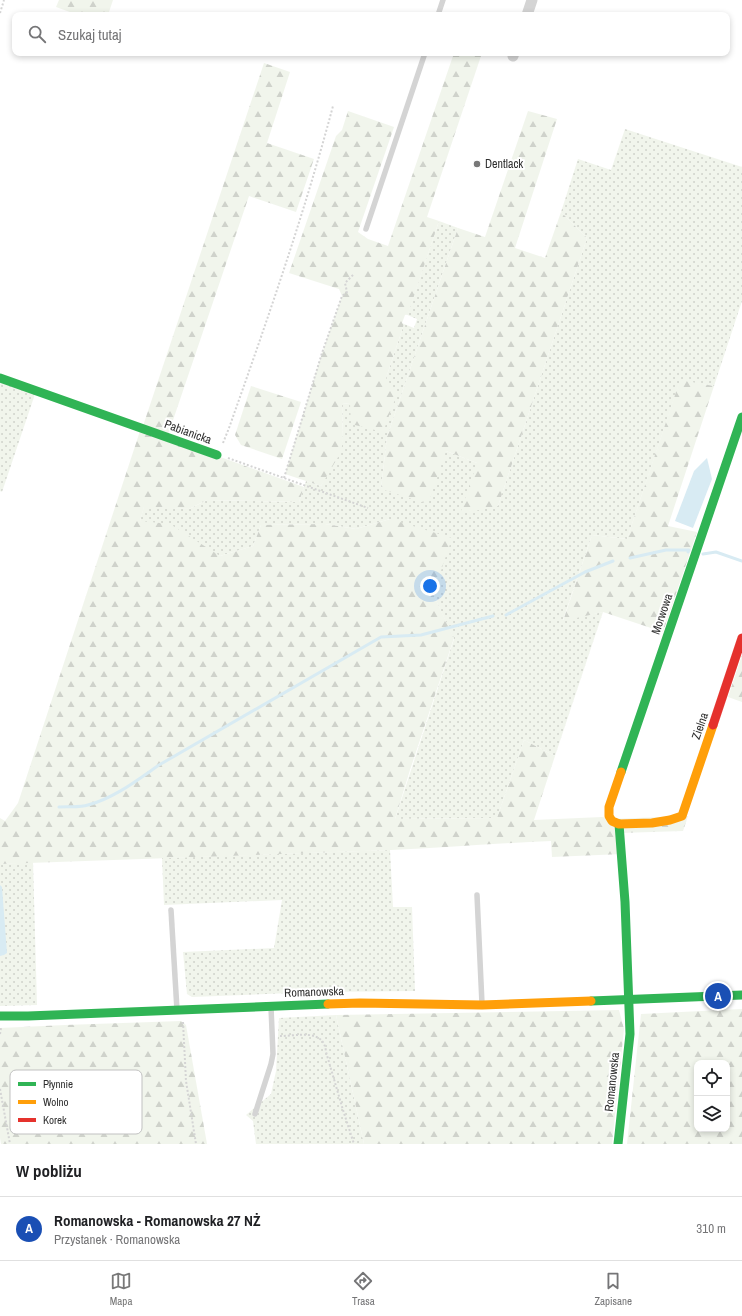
<!DOCTYPE html>
<html lang="pl">
<head>
<meta charset="utf-8">
<style>
  :root { --surface:#fff; --page:#f6f6f6; --text:#202124; --muted:#757577; --line:#e0e0e0; --accent:#787878 }
  body { margin:0; font-family:"Archivo Narrow",sans-serif; background:var(--page); color:var(--text) }
  .controls { position:absolute; right:12px; bottom:12px; display:grid; overflow:hidden; border-radius:8px; box-shadow:0 2px 6px #0003 }
  .controls button { width:36px; height:36px; display:grid; place-items:center; padding:0; border:0; border-bottom:1px solid var(--line); background:var(--surface); color:var(--text); font:20px sans-serif }
  .you { position:absolute; left:430px; top:586px; width:14px; height:14px; margin:-10px; border:3px solid #fff; border-radius:50%; background:#1a73e8; box-shadow:0 0 0 6px #1a73e833 }
  .badge { display:grid; place-items:center; width:26px; height:26px; border-radius:50%; background:var(--accent); color:#fff; font-size:13px; font-weight:700 }
  .pin { position:absolute; translate:-50% -50%; border:2px solid #fff; box-shadow:0 1px 4px #0006 }
  .list { margin:0; padding:0; list-style:none }
  h2 { display:flex; justify-content:space-between; align-items:center; height:52px; margin:0; padding:0 16px; font-size:17px }
  h2 small { font-size:13px; font-weight:400; color:var(--muted) }
  .list li { display:grid; grid-template-columns:26px 1fr auto; gap:12px; align-items:center; box-sizing:border-box; height:64px; padding:0 16px; border-top:1px solid var(--line) }
  .list b { display:block; font-size:15px; white-space:nowrap }
  .list p { margin:0; font-size:13px; white-space:nowrap; color:var(--muted) }
  .list em { font-size:13px; font-style:normal; color:var(--muted) }
  .icon { flex:none; width:22px; height:22px; fill:none; stroke:currentColor; stroke-width:2; stroke-linecap:round; stroke-linejoin:round }
  .map { position:relative; flex:none; width:742px; height:1144px; overflow:hidden }
  .search { position:absolute; background:var(--surface); box-shadow:0 2px 6px #0003; left:12px; right:12px; top:12px; height:44px; display:flex; align-items:center; gap:10px; box-sizing:border-box; padding:0 14px; border-radius:8px; color:var(--muted); font-size:15px }
  .sheet { height:116px; background:var(--surface) }
  nav { display:flex; justify-content:space-around; align-items:center; box-sizing:border-box; height:56px; border-top:1px solid var(--line); background:var(--surface); font-size:11px; color:var(--muted) }
  nav a { display:grid; justify-items:center; gap:2px }
  nav .on { color:var(--accent) }
  .map>svg:first-child { display:block }
</style>
</head>
<body>
<div class="map">
<svg width="742" height="1144" viewBox="0 0 742 1144">
  <defs>
    <pattern id="grass-dots" width="8" height="8" patternUnits="userSpaceOnUse"><rect width="8" height="8" fill="#f1f5ec"/><path d="M2 2h.1M6 6h.1" fill="none" stroke="#cfd2cb" stroke-width="1.8" stroke-linecap="round"/></pattern>
    <pattern id="forest-firs" width="22" height="20" patternUnits="userSpaceOnUse"><rect width="22" height="20" fill="#f1f5ec"/><path d="M5 1l3.5 6h-7zM16 11l3.5 6h-7z" fill="#cfd2cb"/></pattern>
  </defs>
  <rect width="100%" height="100%" fill="#fff"/>
  <g fill="url(#grass-dots)">
    <path d="M625,129L742,167V301L714,386L680,381L627,539L592,535L563,620L603,612L555,756L524,740L497,818L395,819L454,639L433,594L390,519L356,529L325,524L261,525L253,546L220,556L140,521L144,506L189,509L207,500L299,502L306,481L321,486L343,440L342,403L350,404L386,378L404,324L414,328L417,319L405,314L408,313L439,221L458,228L387,437L381,489L446,451L477,463L498,506L587,238L561,212L578,159L611,170Z"/>
    <path d="M0,381L35,394L2,492L0,491Z"/>
    <path d="M390,850L393,907H412L415,991L315,992L192,997L187,994L183,952L274,948L282,900L164,905L162,858Z"/>
    <path d="M33,862L37,1005L0,1006V864Z"/>
    <path d="M336,1015L364,1144H256L253,1121L246,1115L271,1094L276,1071L279,1018Z"/>
  </g>
  <g fill="url(#forest-firs)" fill-rule="evenodd">
    <path d="M59,0H113L108,15H78L56,7Z"/>
    <path d="M454,53H482L427,217L439,221L408,314L405,315L402,323L404,324L386,378L397,394L383,432L351,424L350,404L342,403L343,440L341,452L321,486L285,474L322,353L342,296L339,289L289,273L336,136L342,130L348,111L394,127L358,232L368,239L388,246Z"/>
    <path d="M264,63L290,72L267,143L314,159L296,212L249,196L168,435L143,426Z"/>
    <path d="M528,111L557,119L515,248L545,258L561,212L587,238L498,506L460,514L477,463L446,451L428,504L381,489L387,437L458,228L485,237Z"/>
    <path d="M680,380L714,386L668,526L697,532L663,632L603,612L563,621L592,535L627,539Z"/>
    <path d="M251,386L301,402L282,459L241,445L235,435Z"/>
    <path d="M140,431L195,448L304,487L299,502L207,500L189,509L144,507L140,521L170,524L220,556L253,546L261,525L325,524L356,529L390,519L452,538L433,594L454,638L410,770L395,819L497,818L524,740L555,756L534,820L602,817L610,819L688,816L683,831L620,833L622,854L552,857L551,841C498,843 444,848 391,850C261,855 130,859 0,864V818L5,821L18,803Z"/>
    <path d="M742,655V702L728,697Z"/>
    <path d="M742,1009V1144H627L641,1014ZM697,1063H727V1129H697Z"/>
    <path d="M619,1010L624,1029L612,1144H364L336,1015Z"/>
    <path d="M181,1021L186,1025L207,1144H1L0,1138V1028L65,1025Z"/>
  </g>
  <g fill="#d8ebf3">
    <path d="M707,458L712,479L693,528L675,521L694,471Z"/>
    <path d="M0,885L2,887L7,953L4,955L0,956Z"/>
  </g>
  <g fill="none" stroke-linecap="round" stroke-linejoin="round">
    <g stroke="#d8ebf3" stroke-width="3">
      <path d="M703,554L716,552L742,561"/>
      <path d="M630,558L666,550H689L688,552"/>
      <path d="M506,615L585,572L613,561"/>
      <path d="M59,807C68,806 79,808 88,805C114,798 136,781 159,765L381,637L421,635L493,616"/>
    </g>
    <g stroke="#d4d4d4" stroke-width="2" stroke-dasharray="2 2" stroke-linecap="butt">
      <path d="M0,13L4,0"/>
      <path d="M223,443L229,428C267,321 304,215 333,106"/>
      <path d="M228,458L368,508"/>
      <path d="M284,478L322,353L342,296L347,292L345,283L353,275"/>
      <path d="M183,1022L186,1081L196,1144"/>
      <path d="M0,1034L1,1028"/>
      <path d="M280,1036C298,1036 324,1028 326,1052L343,1110L354,1144"/>
      <path d="M0,1089L10,1144"/>
    </g>
    <g stroke="#d4d4d4" stroke-width="5.5">
      <path d="M438,15L443,0"/>
      <path d="M366,229L425,53"/>
      <path d="M477,895L482,1004"/>
      <path d="M171,910L177,1010"/>
      <path d="M255,1114L271,1064L273,1054L271,1007"/>
    </g>
    <g stroke="#d4d4d4" stroke-width="11">
      <path d="M527,15L532,0"/>
      <path d="M513,56L514,53"/>
    </g>
    <g stroke="#30b455" stroke-width="9">
      <path d="M0,378L217,455"/>
      <path d="M621,772L742,417"/>
      <path d="M591,1001L742,995"/>
      <path d="M0,1016H28L328,1004"/>
      <path d="M618,1144L630,1034L625,902L619,824"/>
    </g>
    <g stroke="#ff9f0a" stroke-width="9">
      <path d="M621,772L609,807V816L612,821L619,824L652,823L670,820L682,816L713,725"/>
      <path d="M328,1004L360,1003L482,1005L591,1001"/>
    </g>
    <path stroke="#e5322d" stroke-width="9" d="M713,725L742,638"/>
  </g>
  <circle fill="#787878" stroke="#fff" stroke-width="1.5" cx="477" cy="164" r="4"/>
  <g text-anchor="middle" stroke-width="4" stroke-linejoin="round" paint-order="stroke">
    <g font-size="12" fill="#2f2f2f" stroke="#fff" text-anchor="start">
      <text x="485" y="168">Dentlack</text>
    </g>
    <g font-size="12" fill="#2f2f2f" stroke="#fff">
      <text transform="translate(188 432) rotate(20)" y="4">Pabianicka</text>
      <text transform="translate(662 614) rotate(-71)" y="4">Morwowa</text>
      <text transform="translate(700 726) rotate(-71)" y="4">Zielna</text>
      <text transform="translate(314 992) rotate(-2)" y="4">Romanowska</text>
      <text transform="translate(612 1082) rotate(-84)" y="4">Romanowska</text>
    </g>
  </g>
  <rect x="10" y="1070" width="132" height="64" rx="6" fill="#fff" stroke="#c1c1c1" stroke-width="1"/>
  <rect x="18" y="1082" width="18" height="4" fill="#30b455"/>
  <rect x="18" y="1100" width="18" height="4" fill="#ff9f0a"/>
  <rect x="18" y="1118" width="18" height="4" fill="#e5322d"/>
  <g font-size="11" fill="#2f2f2f">
    <text x="43" y="1088">Płynnie</text>
    <text x="43" y="1106">Wolno</text>
    <text x="43" y="1124">Korek</text>
  </g>
</svg>
<div class="controls">
<button><svg class="icon" aria-label="locate" viewBox="0 0 24 24"><circle cx="12" cy="12" r="6"/><path d="M12 2v4M12 18v4M2 12h4M18 12h4"/></svg></button>
<button><svg class="icon" aria-label="layers" viewBox="0 0 24 24"><path d="M12 4l9 5-9 5-9-5zM3 14l9 5 9-5"/></svg></button>
</div>
<div class="you"></div>
<div class="pin badge" style="left:718px;top:996px;background:#1a4fb4">A</div>
<div class="search"><svg class="icon" aria-label="search" viewBox="0 0 24 24"><circle cx="10" cy="10" r="6"/><path d="M15 15l6 6"/></svg>Szukaj tutaj</div>
</div>
<section class="sheet">
<h2>W pobliżu<small></small></h2>
<ul class="list">
<li><span class="badge" style="background:#1a4fb4">A</span><div><b>Romanowska - Romanowska 27 NŻ</b><p>Przystanek · Romanowska</p></div><em>310 m</em></li>
</ul>
</section>
<nav>
<a class="on"><svg class="icon" aria-label="map" viewBox="0 0 24 24"><path d="M3 6l6-2 6 2 6-2v14l-6 2-6-2-6 2zM9 4v14M15 6v14"/></svg>Mapa</a>
<a><svg class="icon" aria-label="directions" viewBox="0 0 24 24"><path d="M12 3l9 9-9 9-9-9zM9 14v-3h6M13 9l2 2-2 2"/></svg>Trasa</a>
<a><svg class="icon" aria-label="saved" viewBox="0 0 24 24"><path d="M7 4h10v16l-5-4-5 4z"/></svg>Zapisane</a>
</nav>
</body>
</html>
